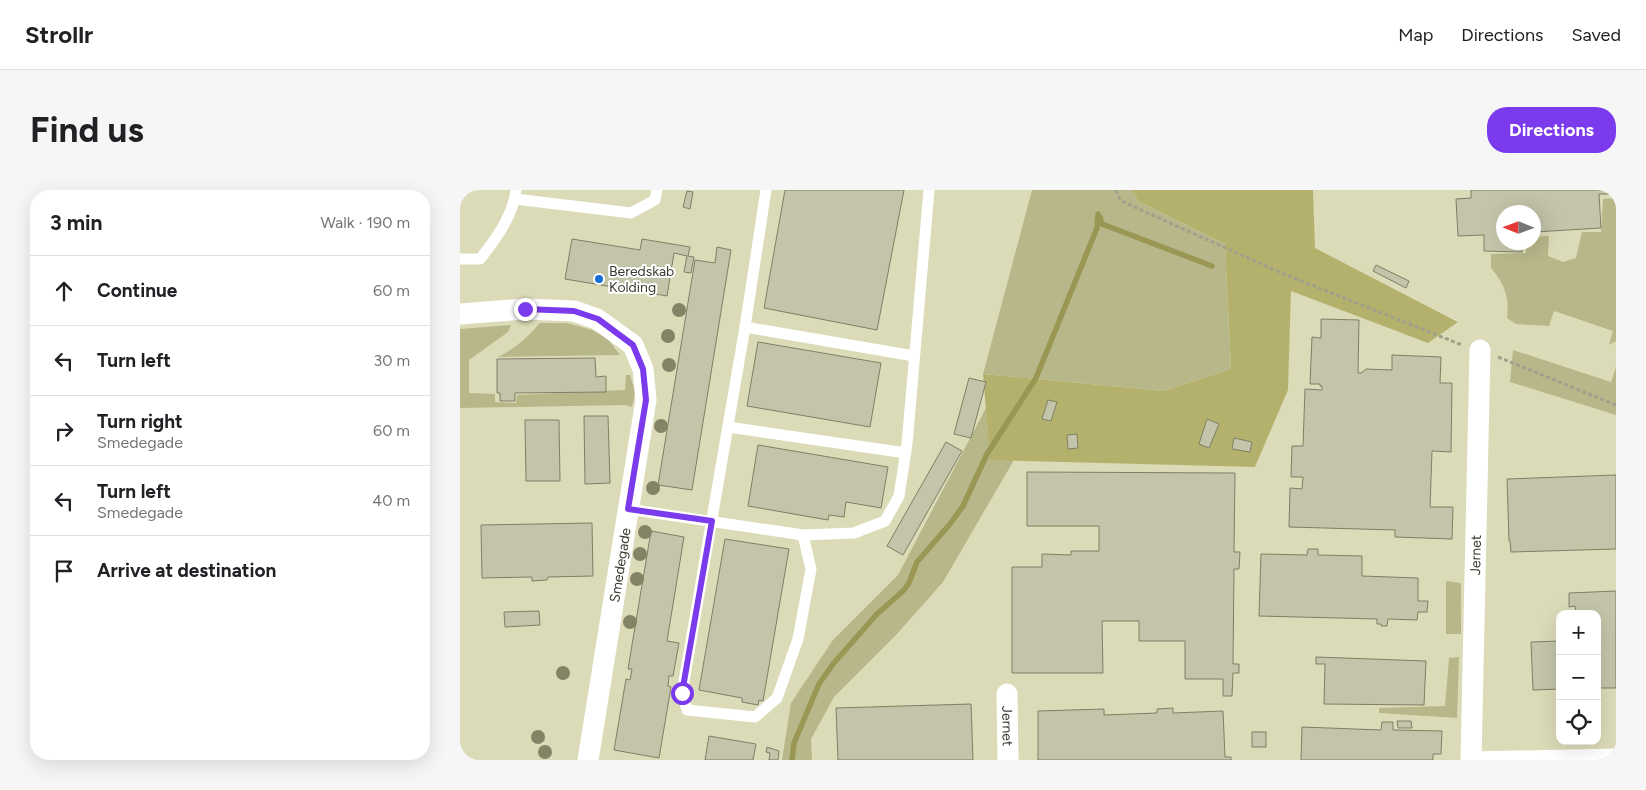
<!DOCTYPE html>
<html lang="en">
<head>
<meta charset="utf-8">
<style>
  :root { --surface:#fff; --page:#f6f6f6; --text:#202124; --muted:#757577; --line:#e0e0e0; --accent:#7c3aed }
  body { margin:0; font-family:Figtree,sans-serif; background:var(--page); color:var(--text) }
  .controls { position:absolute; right:15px; bottom:15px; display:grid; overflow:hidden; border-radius:10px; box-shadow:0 5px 20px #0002 }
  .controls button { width:45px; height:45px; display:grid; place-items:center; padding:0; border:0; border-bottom:1px solid var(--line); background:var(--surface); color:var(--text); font:25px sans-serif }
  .compass { position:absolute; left:1036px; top:15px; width:45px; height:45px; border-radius:50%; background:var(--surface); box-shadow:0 5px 20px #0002; rotate:271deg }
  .stop { position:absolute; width:15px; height:15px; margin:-11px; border:4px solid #7c3aed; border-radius:50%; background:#fff }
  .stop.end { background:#7c3aed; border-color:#fff; box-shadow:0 1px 5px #0008 }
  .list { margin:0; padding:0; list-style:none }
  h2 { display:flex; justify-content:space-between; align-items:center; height:65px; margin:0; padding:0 20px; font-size:21px }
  h2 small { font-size:16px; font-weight:400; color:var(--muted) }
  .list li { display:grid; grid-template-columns:32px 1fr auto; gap:15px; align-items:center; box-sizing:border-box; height:70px; padding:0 20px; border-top:1px solid var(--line) }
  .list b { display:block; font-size:19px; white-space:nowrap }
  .list p { margin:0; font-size:16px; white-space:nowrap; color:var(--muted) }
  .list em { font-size:16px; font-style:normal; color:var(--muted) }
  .icon { flex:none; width:28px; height:28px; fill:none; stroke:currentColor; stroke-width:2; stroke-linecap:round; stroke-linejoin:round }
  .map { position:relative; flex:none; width:1156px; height:570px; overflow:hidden; border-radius:20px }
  header { display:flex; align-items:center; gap:30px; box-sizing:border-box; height:70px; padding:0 25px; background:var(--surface); border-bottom:1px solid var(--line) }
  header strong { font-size:24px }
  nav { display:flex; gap:28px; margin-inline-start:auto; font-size:18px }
  .intro { display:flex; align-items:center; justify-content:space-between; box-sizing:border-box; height:120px; padding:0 30px }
  h1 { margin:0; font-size:35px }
  .button { padding:12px 22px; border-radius:20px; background:var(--accent); color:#fff; font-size:18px; font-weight:700 }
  main { display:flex; gap:30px; padding:0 30px }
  aside { flex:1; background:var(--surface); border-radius:20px; box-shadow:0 5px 20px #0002 }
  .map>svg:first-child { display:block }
</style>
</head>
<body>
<header>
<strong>Strollr</strong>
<nav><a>Map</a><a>Directions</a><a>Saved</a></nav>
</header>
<div class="intro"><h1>Find us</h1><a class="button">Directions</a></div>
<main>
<aside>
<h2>3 min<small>Walk · 190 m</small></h2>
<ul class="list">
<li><svg class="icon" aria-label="ahead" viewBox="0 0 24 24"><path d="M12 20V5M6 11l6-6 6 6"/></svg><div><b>Continue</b></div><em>60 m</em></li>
<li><svg class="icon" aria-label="left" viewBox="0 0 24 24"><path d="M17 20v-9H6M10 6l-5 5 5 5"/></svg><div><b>Turn left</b></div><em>30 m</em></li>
<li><svg class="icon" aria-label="right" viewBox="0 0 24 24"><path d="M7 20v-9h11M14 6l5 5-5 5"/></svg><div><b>Turn right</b><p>Smedegade</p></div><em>60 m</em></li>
<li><svg class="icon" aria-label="left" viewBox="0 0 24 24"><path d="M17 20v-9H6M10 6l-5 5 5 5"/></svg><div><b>Turn left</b><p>Smedegade</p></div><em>40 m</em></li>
<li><svg class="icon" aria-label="arrive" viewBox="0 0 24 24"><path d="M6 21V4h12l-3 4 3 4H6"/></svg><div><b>Arrive at destination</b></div></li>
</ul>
</aside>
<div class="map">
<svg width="1156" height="570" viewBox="0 0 1156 570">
  <rect width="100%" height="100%" fill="#e5e5ca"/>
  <path fill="#dbdbb8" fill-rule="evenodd" d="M0,0H572L523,184L530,269L795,277L828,200L831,101L968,153L998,131L855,58L853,0H1156V570H0ZM1044,22H1074V52H1044ZM1100,424H1137V551H1100Z"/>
  <g fill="#b8b78a">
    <path d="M572,0H672L678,11L765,54L771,179L703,201L523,184Z"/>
    <path d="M1156,8V151L1149,155L1153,141L1094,121L1089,136L1056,134L1047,128C1050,108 1044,93 1031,78V64L1066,63V53L1074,52V47L1089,46L1088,66L1103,72L1116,68L1122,42H1141L1143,9Z"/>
    <path d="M80,133H107L132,140L147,148L160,165L38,167C56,158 67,148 80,133Z"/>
    <path d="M51,135L48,142L9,170V203L35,204V212L56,213L57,205L165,200L166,185H170L175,202L172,217L165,215L0,218V139Z"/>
    <path d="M1053,160L1151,192L1156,177V225L1050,192Z"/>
    <path d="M526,218L530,269L554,270L483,392L436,445L374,507L351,549L352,570H322L331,513L373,450L438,385Z"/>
    <path d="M986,391L1001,393V444H986Z"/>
    <path d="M999,467L997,528L919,523V518L985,516L989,468Z"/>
  </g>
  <path fill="#b3b16c" d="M672,0H853L855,58L998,132L968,153L831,101L828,200L795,277L530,270L523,184L703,201L771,179L765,54L678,11Z"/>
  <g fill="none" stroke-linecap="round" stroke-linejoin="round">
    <g stroke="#9a9754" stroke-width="5.5">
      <path d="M640,27L642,34L752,76"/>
      <path d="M332,570L334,553L359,494L373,474L416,425L444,400L449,393L457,372L490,334L503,316L527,264L576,188L637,38L638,24"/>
    </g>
  </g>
  <g fill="#c4c4aa" stroke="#7f7f67">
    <path d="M325,0H444L417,140L304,118Z"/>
    <path d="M1011,0H1156V4H1139L1141,38L1074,42V22H1044V52H1062V62L1024,61V45L998,46L996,9L1011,8Z"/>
    <path d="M227,1L233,2L230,19L223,17Z"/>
    <path d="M112,49L180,60L182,49L230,57L228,66L234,67L231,83L224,82L227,66L214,63L207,106L105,89Z"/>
    <path d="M257,57L271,60L232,300L198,295L235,70L255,73Z"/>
    <path d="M916,75L949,91L946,98L913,81Z"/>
    <path d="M861,129L899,130L898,183H901L906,179L932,180V165L981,167L980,193H992L991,262L972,261L970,317H993L992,349L935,347V340L829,337L830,298L842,299L843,287H831L832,256H843L845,199L862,200V196H860V194H850L852,147L861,148Z"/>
    <path d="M298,152L421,173L410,237L287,216Z"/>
    <path d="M135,168L136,187L146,186V202L55,203V211H40V203H37V169Z"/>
    <path d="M509,188L526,192L511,248L494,244Z"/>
    <path d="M588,210L597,212L591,231L582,229Z"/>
    <path d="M124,226H148L150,293L125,294Z"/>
    <path d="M747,229L759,234L749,258L739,254Z"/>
    <path d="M65,230H99L100,291H66Z"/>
    <path d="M617,244L618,258L608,259L607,245Z"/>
    <path d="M774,248L792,252L790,262L772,259Z"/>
    <path d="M486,252L502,261L443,365L427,356Z"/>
    <path d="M298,255L428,277L421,318L386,312L384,327L369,325L368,330L288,316Z"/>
    <path d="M567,282L775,283L774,362H780L779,379H774L773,474H779V483H773L772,506H763V489H725V451H679V431H642L643,483H552V377H582V364L611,365V361H639V336H567Z"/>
    <path d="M1156,285V359L1051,362L1050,351H1049L1047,289Z"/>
    <path d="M132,333L133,386L88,387L87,390L72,391V387L22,388L21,335Z"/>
    <path d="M191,341L224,347L207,451L219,453L213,486H209L208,496L211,497L199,568L154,560L166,489L170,490L172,479H168Z"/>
    <path d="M265,349L329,359L303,511L299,510L298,515L282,512V508L239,500Z"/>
    <path d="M848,359H858V365L902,366V386L958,388V411H968L967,422H958L957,430L928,429L927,436H921V434H917V429L799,426L801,364L847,365Z"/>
    <path d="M1156,401V498H1137V424H1116L1115,416L1109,417V403Z"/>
    <path d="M79,421L80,435L45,437L44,422Z"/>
    <path d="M1100,451V499L1073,500L1071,452Z"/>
    <path d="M856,467L966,471L964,515L864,514L865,474H856Z"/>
    <path d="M511,514L513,570H378L376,518Z"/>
    <path d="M713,518V523L763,521L765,567H771V570H578V521L644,519V525L697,523V519Z"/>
    <path d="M937,531H951L952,538H938Z"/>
    <path d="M922,532H933V540L982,541L981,564H973V570H841L842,537L921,540Z"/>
    <rect x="792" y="542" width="14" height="15"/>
    <path d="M249,546L296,554L293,570H245Z"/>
    <path d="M307,557L319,561L318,570H309L310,563L306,562Z"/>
  </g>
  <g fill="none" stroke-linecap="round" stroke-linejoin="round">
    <g stroke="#a0a08c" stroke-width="3" stroke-dasharray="4 2.5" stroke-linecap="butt">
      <path d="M656,0L660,10L681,20L824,84L1002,155"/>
      <path d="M1038,167L1156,215"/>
    </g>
    <g stroke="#fff" stroke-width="11">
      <path d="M306,0L285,137L222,503L227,520L295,527L317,508L338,449L351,379L343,345"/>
      <path d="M55,9L171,23L195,10L197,0"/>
      <path d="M0,69H20C36,49 53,26 56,0"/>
      <path d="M285,137L454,166"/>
      <path d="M268,237L446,263"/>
      <path d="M168,319L343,345L394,343L425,331L439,306L447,254L469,0"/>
      <path d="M1011,567L1156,564"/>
    </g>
    <g stroke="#fff" stroke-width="21">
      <path d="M0,124L65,119L114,121L137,129L173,155L183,179L186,210L128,570"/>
      <path id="s1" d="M547,504L548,570"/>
      <path id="s2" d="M1011,570L1020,160"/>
    </g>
  </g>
  <g fill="#838365">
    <circle cx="219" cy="120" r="7"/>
    <circle cx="208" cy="146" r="7"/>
    <circle cx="209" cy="175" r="7"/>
    <circle cx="201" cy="236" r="7"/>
    <circle cx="193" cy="298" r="7"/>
    <circle cx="185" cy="342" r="7"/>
    <circle cx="180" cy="364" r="7"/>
    <circle cx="177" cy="389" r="7"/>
    <circle cx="170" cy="432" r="7"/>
    <circle cx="103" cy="483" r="7"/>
    <circle cx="78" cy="547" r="7"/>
    <circle cx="85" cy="562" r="7"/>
  </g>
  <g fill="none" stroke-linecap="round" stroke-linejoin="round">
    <path stroke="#7c3aed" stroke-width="6" d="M65,119L114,121L138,129L173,155L183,179L186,210L168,319L252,331L222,503"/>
  </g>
  <circle fill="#176dd7" stroke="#fff" stroke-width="2" cx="139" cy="89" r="5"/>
  <g text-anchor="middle" stroke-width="4" stroke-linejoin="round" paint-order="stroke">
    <g font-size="14" fill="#3b3b31" stroke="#fff" text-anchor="start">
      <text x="149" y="86">Beredskab<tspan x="149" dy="16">Kolding</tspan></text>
    </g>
    <g font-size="14" fill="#3b3b31" stroke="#fff">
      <text dy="5" stroke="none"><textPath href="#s2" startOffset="205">Jernet</textPath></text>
      <text transform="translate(160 375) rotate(-81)" y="5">Smedegade</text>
      <text dy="5" stroke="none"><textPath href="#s1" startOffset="32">Jernet</textPath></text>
    </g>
  </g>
</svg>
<div class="controls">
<button>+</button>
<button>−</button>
<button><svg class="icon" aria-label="locate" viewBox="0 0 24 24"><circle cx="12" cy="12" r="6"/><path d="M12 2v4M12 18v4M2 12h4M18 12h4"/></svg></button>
</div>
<svg class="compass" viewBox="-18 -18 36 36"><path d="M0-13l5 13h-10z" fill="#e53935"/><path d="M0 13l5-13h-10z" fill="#757577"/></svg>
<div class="stop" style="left:222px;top:503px"></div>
<div class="stop end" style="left:65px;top:119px"></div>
</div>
</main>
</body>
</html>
